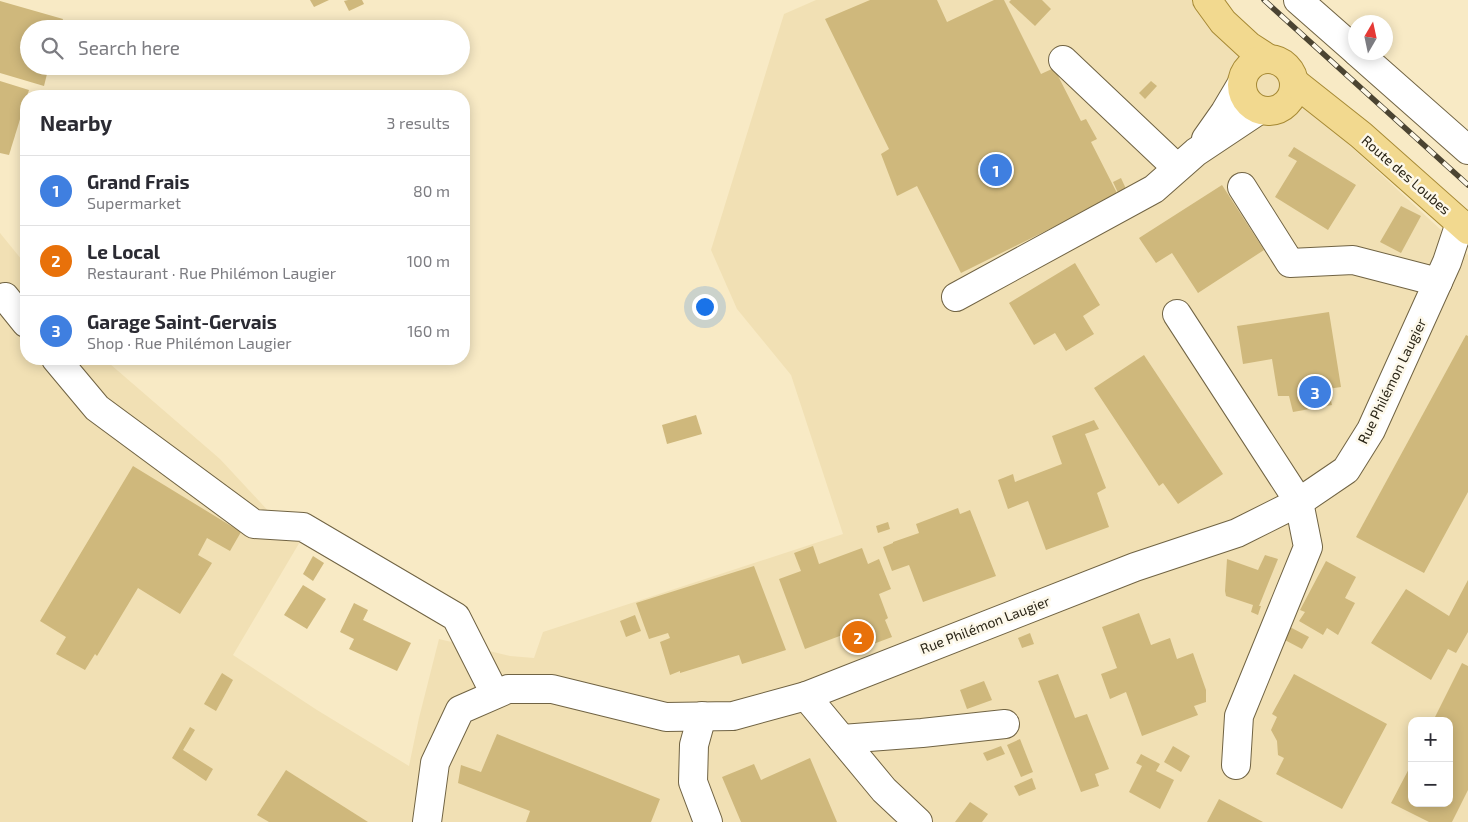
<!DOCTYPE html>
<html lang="en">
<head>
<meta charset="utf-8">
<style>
  :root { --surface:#fff; --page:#f7f7f7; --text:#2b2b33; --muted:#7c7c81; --line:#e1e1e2; --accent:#4661d5 }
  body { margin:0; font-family:"Exo 2",sans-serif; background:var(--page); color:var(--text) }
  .controls { position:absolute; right:15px; bottom:15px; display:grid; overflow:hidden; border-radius:10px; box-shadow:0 2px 12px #0003 }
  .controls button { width:45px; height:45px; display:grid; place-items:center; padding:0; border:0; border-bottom:1px solid var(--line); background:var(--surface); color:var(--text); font:25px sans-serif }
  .compass { position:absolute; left:1348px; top:15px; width:45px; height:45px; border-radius:50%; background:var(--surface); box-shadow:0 2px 12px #0003; rotate:9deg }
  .you { position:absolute; left:704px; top:306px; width:18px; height:18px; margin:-12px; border:4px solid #fff; border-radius:50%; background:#1a73e8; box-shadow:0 0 0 8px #1a73e833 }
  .badge { display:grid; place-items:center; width:32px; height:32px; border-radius:50%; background:var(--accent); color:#fff; font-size:16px; font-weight:700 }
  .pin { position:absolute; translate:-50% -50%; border:2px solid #fff; box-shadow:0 1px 5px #0006 }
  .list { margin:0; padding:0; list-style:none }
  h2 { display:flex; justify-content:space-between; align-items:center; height:65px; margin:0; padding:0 20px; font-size:21px }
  h2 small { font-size:16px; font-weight:400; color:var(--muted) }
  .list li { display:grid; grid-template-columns:32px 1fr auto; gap:15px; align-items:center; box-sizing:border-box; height:70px; padding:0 20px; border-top:1px solid var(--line) }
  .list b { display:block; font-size:19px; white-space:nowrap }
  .list p { margin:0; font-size:16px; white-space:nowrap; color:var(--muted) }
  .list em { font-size:16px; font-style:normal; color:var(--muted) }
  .icon { flex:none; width:28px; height:28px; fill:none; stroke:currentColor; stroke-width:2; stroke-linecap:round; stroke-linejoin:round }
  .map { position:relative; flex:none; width:1468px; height:822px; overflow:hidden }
  .search { position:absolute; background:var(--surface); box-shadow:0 2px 12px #0003; left:20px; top:20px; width:450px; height:55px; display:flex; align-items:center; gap:12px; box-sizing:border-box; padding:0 18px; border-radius:28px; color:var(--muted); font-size:19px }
  .panel { position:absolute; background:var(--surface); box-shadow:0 2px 12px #0003; left:20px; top:90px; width:450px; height:275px; border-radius:20px }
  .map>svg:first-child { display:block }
</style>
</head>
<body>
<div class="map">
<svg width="1468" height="822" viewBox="0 0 1468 822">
  <rect width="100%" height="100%" fill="#f8eac5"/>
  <path fill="#f1e0b4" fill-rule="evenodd" d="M816,0H1193L1468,255V822H0V233L26,265V359H105L110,364L220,459L272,515L301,540L233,655L317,710L409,766L419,718L439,639L510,656L534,658L543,632L843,534L791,375L737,309L711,250L784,14ZM1412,721H1449V803H1412Z"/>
  <g fill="#cfb87c">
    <path d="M310,0H329L314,7Z"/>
    <path d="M348,0H362L364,4L349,11L344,1Z"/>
    <path d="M870,0H937L947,22L994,0H1004L1041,74L1054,68L1081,121L1086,119L1097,139L1091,142L1118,195L961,273L917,186L897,196L881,154L889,149L825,19Z"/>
    <path d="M1011,0H1042L1051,9L1035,26L1009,2Z"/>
    <path d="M0,1L63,19L60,29H29V66H49L44,86L0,73Z"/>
    <path d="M0,81L29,90L9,155L0,153Z"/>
    <path d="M1151,81L1157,86L1145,99L1139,93Z"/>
    <path d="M1294,147L1356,185L1328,230L1275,197L1297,161L1288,156Z"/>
    <path d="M1121,178L1127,191L1119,195L1113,182Z"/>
    <path d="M1222,185L1264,250L1198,293L1172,253L1156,263L1139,238Z"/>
    <path d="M1401,206L1421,216L1401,253L1380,242Z"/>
    <path d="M1075,263L1100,305L1083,316L1094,334L1066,351L1055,333L1034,345L1009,303Z"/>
    <path d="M1329,312L1341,387L1328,389L1332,405L1293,412L1289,396H1278L1272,359L1243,364L1237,326Z"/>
    <path d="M1466,335L1468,336V492L1424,573L1356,537Z"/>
    <path d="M1144,355L1223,474L1178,504L1163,483L1159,486L1094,388Z"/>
    <path d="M696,415L702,434L667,444L662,425Z"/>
    <path d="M1094,420L1099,429L1085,434L1106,488L1097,493L1109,527L1046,550L1028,501L1008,509L998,480L1013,474L1015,482L1062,464L1052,436Z"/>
    <path d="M133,466L241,532L230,551L207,538L198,555L212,563L180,614L138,588L97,656L95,654L85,670L56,654L66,637L40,621Z"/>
    <path d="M958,508L960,514L970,510L996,576L923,602L909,565L892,571L883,547L893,543V542L919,533L916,524Z"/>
    <path d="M888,522L890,529L878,533L876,526Z"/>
    <path d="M813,546L819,564L862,548L868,564L879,559L891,589L879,594L888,618L885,620L892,637L852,652L845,634L805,649L779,579L801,571L794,553Z"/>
    <path d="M1265,555L1278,559L1259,606H1261L1258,615L1251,612L1253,605L1226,596L1225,591L1227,559L1258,570Z"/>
    <path d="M313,556L324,563L313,581L303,574Z"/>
    <path d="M1326,561L1356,577L1345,598L1355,603L1338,635L1327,628L1323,635L1299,621L1305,612L1300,610Z"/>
    <path d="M754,566L786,650L742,664L739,655L680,673V671L670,675L660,642L670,638L668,633L649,639L636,603Z"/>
    <path d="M1468,580V632L1456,653L1448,649L1431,680L1371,643L1406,589L1449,616Z"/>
    <path d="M303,585L326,599L307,629L284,615Z"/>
    <path d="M354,603L368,610L363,620L411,643L397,671L349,649L354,639L340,632Z"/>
    <path d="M1139,613L1151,645L1170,638L1177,659L1193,653L1206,690V702L1194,706L1198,715L1142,736L1126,692L1110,699L1101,674L1117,668L1102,627Z"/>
    <path d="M635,615L641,631L626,637L620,621Z"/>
    <path d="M1288,626L1309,637L1302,649L1281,638Z"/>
    <path d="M1030,633L1034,644L1022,648L1018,638Z"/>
    <path d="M1462,663L1468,666V790L1452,822H1429L1391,803L1412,763V803H1449V721H1433Z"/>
    <path d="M222,673L233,680L216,711L204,704Z"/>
    <path d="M1058,674L1075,718L1087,714L1109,769L1095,774L1099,786L1081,792L1038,681Z"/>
    <path d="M1294,674L1387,724L1342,809L1276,774L1284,758L1278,755L1277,741L1271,730L1277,717L1272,714Z"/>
    <path d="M984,681L992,700L967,709L960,690Z"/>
    <path d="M190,727L195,730L183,750L213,769L206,781L172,758Z"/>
    <path d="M497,734L660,799L651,822H526L530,811L458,783L461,765L481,772Z"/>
    <path d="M1020,739L1033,772L1021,777L1007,745Z"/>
    <path d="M1001,746L1005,754L987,761L983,753Z"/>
    <path d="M1173,746L1190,756L1181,772L1164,762Z"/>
    <path d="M1141,754L1160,764L1156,771L1174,780L1160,809L1129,792L1142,766L1136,763Z"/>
    <path d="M810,758L837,822H741L722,777L754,764L761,780Z"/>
    <path d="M286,770L368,822H269L257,815Z"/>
    <path d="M1032,778L1036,789L1019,796L1014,786Z"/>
    <path d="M1219,799L1263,822H1207Z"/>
    <path d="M970,802L988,814L982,822H955Z"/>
  </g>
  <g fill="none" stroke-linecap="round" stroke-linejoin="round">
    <defs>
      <g id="minor">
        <path d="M1298,0L1356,51"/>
        <path d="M1357,52L1468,150"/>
        <path d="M1063,60L1177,168"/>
        <path d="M1206,139L1225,112L1241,85"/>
        <path d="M1242,187L1290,263L1353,260L1438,282"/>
        <path d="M5,297L26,323"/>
        <path d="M956,297L1154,189L1196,152L1259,110"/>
        <path d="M1177,314L1299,502L1308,547L1239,716L1236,765"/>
        <path d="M56,359L97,408L254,524L303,527L456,617L495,694"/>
        <path d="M806,696L884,790L918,822"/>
        <path d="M702,716L694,745L693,782L708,822"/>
        <path d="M842,739L922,733L1005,724"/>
        <path d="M427,822L435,763L460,710L508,689H552L666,717L733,716L806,696L1135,567L1237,533L1299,502L1346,470L1371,430L1447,262L1460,223"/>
      </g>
      <g id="major">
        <path d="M1207,0L1223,22L1249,46L1269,59"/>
        <circle cx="1268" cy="85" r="26"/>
        <path d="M1294,82L1361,135L1468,230"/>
      </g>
    </defs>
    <use href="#minor" stroke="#706343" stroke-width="30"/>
    <use href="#major" stroke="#a68934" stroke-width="30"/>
    <use href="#minor" stroke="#fff" stroke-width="28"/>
    <use href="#major" stroke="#f2d98f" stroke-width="28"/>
    <defs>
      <path id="rail" d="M1264,0L1468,185"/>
    </defs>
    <use href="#rail" stroke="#4b4432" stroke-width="5.5"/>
    <use href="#rail" stroke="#fdf8e9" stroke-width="4" stroke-dasharray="11" stroke-linecap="butt"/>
  </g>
  <g text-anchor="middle" stroke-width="5" stroke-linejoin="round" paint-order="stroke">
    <g font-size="14" fill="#2a2517" stroke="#fdf8e9">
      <text transform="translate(1406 175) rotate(41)" y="5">Route des Loubes</text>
      <text transform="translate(1392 381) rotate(-64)" y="5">Rue Philémon Laugier</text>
      <text transform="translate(985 625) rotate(-21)" y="5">Rue Philémon Laugier</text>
    </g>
  </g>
</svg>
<div class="controls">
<button>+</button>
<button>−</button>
</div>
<svg class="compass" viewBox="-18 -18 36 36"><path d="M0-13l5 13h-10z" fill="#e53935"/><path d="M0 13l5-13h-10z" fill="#7c7c81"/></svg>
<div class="you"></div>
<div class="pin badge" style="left:996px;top:170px;background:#3f7fe0">1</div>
<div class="pin badge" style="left:858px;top:637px;background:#e8710a">2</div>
<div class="pin badge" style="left:1315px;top:392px;background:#3f7fe0">3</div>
<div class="search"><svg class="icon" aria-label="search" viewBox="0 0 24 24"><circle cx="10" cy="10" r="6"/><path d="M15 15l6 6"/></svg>Search here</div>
<section class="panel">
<h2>Nearby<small>3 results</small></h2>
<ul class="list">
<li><span class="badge" style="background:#3f7fe0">1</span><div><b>Grand Frais</b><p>Supermarket</p></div><em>80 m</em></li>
<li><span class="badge" style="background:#e8710a">2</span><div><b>Le Local</b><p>Restaurant · Rue Philémon Laugier</p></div><em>100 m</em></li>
<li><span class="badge" style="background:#3f7fe0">3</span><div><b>Garage Saint-Gervais</b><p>Shop · Rue Philémon Laugier</p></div><em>160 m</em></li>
</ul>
</section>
</div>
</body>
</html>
